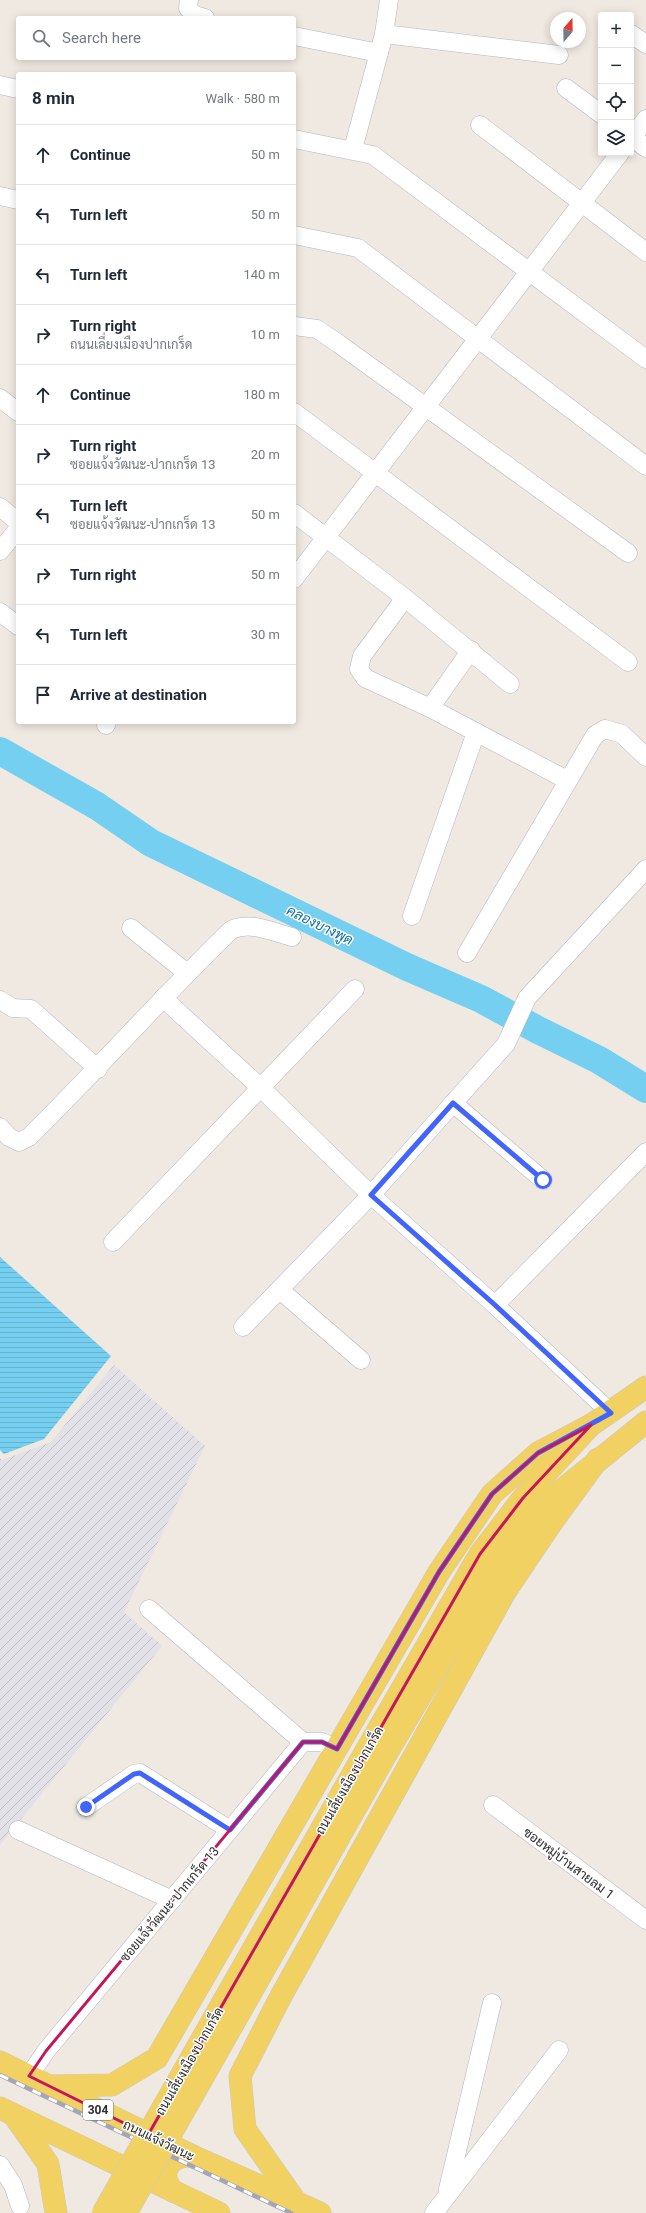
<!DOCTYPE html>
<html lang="en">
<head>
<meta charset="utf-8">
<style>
  :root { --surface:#fff; --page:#f6f6f7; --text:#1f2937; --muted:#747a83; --line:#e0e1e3 }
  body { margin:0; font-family:Roboto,Sarabun,sans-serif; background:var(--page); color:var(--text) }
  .controls { position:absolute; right:12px; top:12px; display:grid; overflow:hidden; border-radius:4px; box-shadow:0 2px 10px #0003 }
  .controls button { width:36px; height:36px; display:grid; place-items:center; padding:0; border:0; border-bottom:1px solid var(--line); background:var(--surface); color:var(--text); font:20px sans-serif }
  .compass { position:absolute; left:550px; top:12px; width:36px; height:36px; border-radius:50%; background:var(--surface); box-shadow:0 2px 10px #0003; rotate:20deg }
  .stop { position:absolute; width:12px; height:12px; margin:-9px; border:3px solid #4264fb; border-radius:50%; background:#fff }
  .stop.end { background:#4264fb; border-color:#fff; box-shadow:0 1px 4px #0008 }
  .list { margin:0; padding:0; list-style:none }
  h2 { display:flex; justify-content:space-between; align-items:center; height:52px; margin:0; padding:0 16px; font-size:17px }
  h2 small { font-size:13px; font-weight:400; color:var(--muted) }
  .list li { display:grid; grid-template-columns:26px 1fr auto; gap:12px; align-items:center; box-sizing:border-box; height:60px; padding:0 16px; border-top:1px solid var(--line) }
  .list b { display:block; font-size:15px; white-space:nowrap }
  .list p { margin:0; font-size:13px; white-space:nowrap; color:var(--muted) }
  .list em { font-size:13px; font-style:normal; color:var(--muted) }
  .icon { flex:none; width:22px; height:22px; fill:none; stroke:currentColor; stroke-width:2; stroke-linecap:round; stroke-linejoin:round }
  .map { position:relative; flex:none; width:646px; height:2213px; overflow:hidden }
  .search { position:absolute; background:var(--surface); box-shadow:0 2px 10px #0003; left:16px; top:16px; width:280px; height:44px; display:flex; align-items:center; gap:10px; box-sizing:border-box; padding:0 14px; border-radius:4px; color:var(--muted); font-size:15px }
  .panel { position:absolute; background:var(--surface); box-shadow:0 2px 10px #0003; left:16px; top:72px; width:280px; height:652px; border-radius:4px }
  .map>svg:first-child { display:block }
</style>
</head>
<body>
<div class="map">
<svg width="646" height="2213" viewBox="0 0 646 2213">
  <defs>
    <pattern id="industrial-furrows" width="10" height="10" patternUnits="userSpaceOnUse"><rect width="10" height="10" fill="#e3e1e8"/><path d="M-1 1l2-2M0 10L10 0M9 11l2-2" fill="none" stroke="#c3c1c7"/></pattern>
    <pattern id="water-rules" width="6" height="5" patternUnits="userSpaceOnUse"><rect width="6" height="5" fill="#75cff0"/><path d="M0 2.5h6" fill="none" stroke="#66b2ce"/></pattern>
  </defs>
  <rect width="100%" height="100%" fill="#efe9e1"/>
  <path fill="url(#industrial-furrows)" d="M114,1365L205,1446L124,1612L162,1646L0,1845V1458L2,1460L51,1442Z"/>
  <path fill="url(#water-rules)" d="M0,1257L111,1356L44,1439L4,1454L0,1450Z"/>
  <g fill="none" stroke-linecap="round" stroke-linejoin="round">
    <path stroke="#75cff0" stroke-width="28" d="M0,751L97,806L151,843L407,967L481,999L538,1030L599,1060L646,1089"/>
    <defs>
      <g id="minor">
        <path d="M189,0L188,8L194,15L205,18"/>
        <path d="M384,34L559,55"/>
        <path d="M631,34L646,44"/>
        <path d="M294,36L379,53"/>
        <path d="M0,85L18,89"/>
        <path d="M566,88L601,114"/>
        <path d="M480,125L646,252"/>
        <path d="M631,136L646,148"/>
        <path d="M294,139L373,155L646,359"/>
        <path d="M631,139L646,119"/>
        <path d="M353,149L384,34L389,0"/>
        <path d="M0,196L18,200"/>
        <path d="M294,235L358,248L646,466"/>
        <path d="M294,326L317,329L339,344L628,553"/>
        <path d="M0,398L18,412"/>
        <path d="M294,412L628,662"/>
        <path d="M0,507L18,522"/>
        <path d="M294,513L405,598L510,684"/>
        <path d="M0,551L18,529"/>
        <path d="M294,579L620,153"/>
        <path d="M405,598L362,656L359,669L365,678L430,708L567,780"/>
        <path d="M0,612L18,626"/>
        <path d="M430,708L471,650"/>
        <path d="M106,725L107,722"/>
        <path d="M412,916L476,732"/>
        <path d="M131,928L187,973"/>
        <path d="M467,953L595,735L605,729L622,734L646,757"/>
        <path d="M163,998L261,1088L371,1195L495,1305L611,1413"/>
        <path d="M0,1000L13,1008L31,1009L98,1069"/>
        <path d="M453,1103L543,1180"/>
        <path d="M0,1127L9,1137L19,1142L29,1137C98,1069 162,997 231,930C251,921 272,932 292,937"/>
        <path d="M113,1242L355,989"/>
        <path d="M280,1290L361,1360"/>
        <path d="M495,1305L646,1152"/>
        <path d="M243,1327L371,1195L506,1044L527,998L646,869"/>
        <path d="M149,1609L303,1742"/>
        <path d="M493,1805L646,1920"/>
        <path d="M86,1807L134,1774L140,1773L230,1830"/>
        <path d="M18,1830L172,1900"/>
        <path d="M29,2076L46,2051L303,1742H322L337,1749"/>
        <path d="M0,2165L13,2185L20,2206"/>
        <path d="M448,2189L492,2003"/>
        <path d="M434,2213L559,2050"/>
      </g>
      <g id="major">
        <path d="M367,1749L480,1554L523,1498L591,1425L646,1387"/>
        <path d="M384,1758L501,1559L542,1506L646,1422"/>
        <path d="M0,2062L197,2158L320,2213"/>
        <path d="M49,2086L112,2085L157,2058L439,1572L492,1494L538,1453L591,1425"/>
        <path d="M0,2108L219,2213"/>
        <path d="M15,2117L48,2164L56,2213"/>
        <path d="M173,2191C155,2171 174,2150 197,2158"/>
        <path d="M296,2202L245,2129L240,2076L280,1998L505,1592L550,1525L598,1459"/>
      </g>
    </defs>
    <use href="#minor" stroke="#b4b7c1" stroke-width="19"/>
    <use href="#major" stroke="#c9c9c9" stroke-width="23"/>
    <use href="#minor" stroke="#fff" stroke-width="18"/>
    <use href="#major" stroke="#f2d163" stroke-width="22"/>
    <defs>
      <path id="rail" d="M0,2075L291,2213"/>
    </defs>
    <use href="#rail" stroke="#a3a6b8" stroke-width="4.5"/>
    <use href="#rail" stroke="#fff" stroke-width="3" stroke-dasharray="9" stroke-linecap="butt"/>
    <defs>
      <g id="major-bridge">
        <path d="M103,2213L367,1749"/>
        <path d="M126,2213L384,1758"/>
      </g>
    </defs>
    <use href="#major-bridge" stroke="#c9c9c9" stroke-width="23" stroke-linecap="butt"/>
    <use href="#major-bridge" stroke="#f2d163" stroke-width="22"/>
  </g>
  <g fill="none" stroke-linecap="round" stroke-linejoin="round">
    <path stroke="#4264fb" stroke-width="5" d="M86,1807L134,1774L140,1773L230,1830L303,1742H322L337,1749L439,1572L492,1494L538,1453L611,1413L495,1305L371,1195L453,1103L543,1180"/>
  </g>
  <path fill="none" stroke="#c2185b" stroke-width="3" stroke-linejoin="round" d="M591,1425L523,1498L480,1554L148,2135L29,2076L46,2051L303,1742H322L337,1749L439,1572L492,1494L538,1453Z"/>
  <g text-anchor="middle" stroke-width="3" stroke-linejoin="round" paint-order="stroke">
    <rect fill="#fff" stroke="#6d6d6d" stroke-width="1" x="83" y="2100" width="30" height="20" rx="3"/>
    <g font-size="12" font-weight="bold" fill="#2e2e2e">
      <text x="98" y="2114">304</text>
    </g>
    <g font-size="13" fill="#2e2e2e" stroke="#fff">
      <text transform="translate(349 1780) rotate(-60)" y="5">ถนนเลี่ยงเมืองปากเกร็ด</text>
      <text transform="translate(569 1863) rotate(37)" y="5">ซอยหมู่บ้านสายลม 1</text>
      <text transform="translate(169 1904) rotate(-50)" y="5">ซอยแจ้งวัฒนะ-ปากเกร็ด 13</text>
      <text transform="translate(189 2061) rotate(-60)" y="5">ถนนเลี่ยงเมืองปากเกร็ด</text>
      <text transform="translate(159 2140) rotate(26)" y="5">ถนนแจ้งวัฒนะ</text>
    </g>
    <g font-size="14" font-style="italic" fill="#0d6fa3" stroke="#fff">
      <text transform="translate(320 925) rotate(26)" y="5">คลองบางพูด</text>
    </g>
  </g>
</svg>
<div class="controls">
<button>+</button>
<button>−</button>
<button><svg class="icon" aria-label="locate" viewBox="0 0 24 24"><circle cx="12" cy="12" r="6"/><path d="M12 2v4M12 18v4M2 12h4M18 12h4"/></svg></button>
<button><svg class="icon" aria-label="layers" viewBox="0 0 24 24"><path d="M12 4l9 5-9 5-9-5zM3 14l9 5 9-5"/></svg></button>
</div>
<svg class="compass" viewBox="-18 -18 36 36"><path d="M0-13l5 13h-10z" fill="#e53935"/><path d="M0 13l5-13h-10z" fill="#747a83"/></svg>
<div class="stop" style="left:543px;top:1180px"></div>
<div class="stop end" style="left:86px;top:1807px"></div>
<div class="search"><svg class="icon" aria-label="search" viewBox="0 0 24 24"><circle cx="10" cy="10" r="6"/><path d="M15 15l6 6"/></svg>Search here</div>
<section class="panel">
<h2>8 min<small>Walk · 580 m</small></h2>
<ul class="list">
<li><svg class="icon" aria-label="ahead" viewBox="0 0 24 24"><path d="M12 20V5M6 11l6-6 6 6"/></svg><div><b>Continue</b></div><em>50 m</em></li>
<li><svg class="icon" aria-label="left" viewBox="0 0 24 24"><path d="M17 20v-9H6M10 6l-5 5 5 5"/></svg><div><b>Turn left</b></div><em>50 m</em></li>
<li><svg class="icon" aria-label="left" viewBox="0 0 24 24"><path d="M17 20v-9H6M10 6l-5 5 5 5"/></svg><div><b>Turn left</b></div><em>140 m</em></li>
<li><svg class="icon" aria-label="right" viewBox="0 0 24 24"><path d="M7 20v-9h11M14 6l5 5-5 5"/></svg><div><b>Turn right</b><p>ถนนเลี่ยงเมืองปากเกร็ด</p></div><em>10 m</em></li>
<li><svg class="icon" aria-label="ahead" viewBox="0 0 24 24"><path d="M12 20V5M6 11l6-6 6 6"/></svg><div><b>Continue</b></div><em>180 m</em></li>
<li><svg class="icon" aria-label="right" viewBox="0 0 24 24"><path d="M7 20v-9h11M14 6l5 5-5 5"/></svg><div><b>Turn right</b><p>ซอยแจ้งวัฒนะ-ปากเกร็ด 13</p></div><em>20 m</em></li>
<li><svg class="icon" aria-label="left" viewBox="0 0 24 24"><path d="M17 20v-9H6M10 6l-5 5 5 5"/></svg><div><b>Turn left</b><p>ซอยแจ้งวัฒนะ-ปากเกร็ด 13</p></div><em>50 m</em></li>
<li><svg class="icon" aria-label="right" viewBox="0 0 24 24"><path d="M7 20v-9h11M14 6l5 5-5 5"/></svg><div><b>Turn right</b></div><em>50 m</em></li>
<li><svg class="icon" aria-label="left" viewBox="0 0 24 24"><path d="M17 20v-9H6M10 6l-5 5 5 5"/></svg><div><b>Turn left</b></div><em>30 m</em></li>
<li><svg class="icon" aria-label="arrive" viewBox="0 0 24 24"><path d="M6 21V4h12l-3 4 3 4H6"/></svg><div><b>Arrive at destination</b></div></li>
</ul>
</section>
</div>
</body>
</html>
